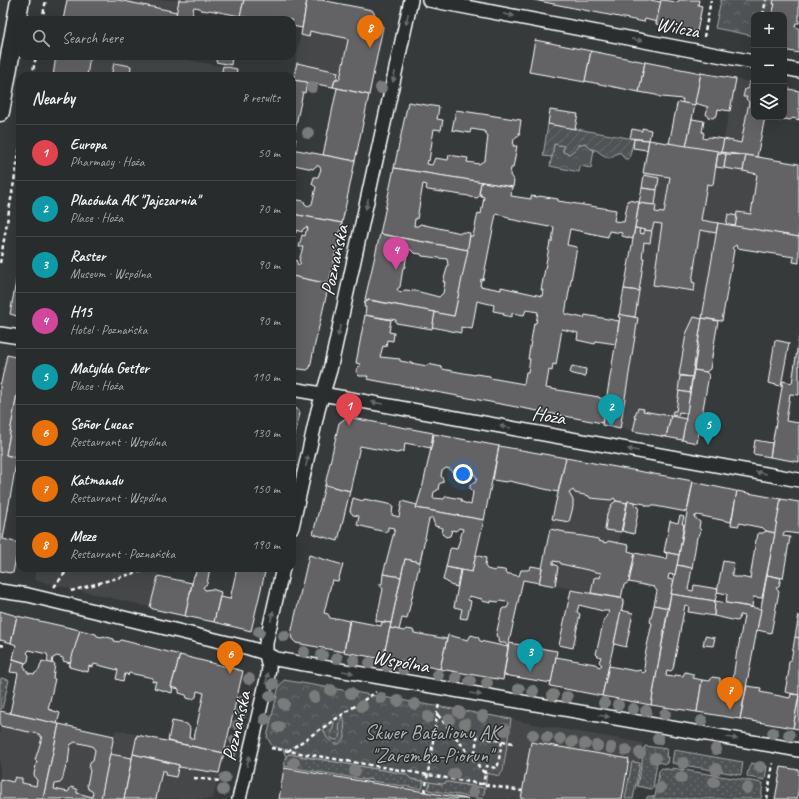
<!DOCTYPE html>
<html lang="en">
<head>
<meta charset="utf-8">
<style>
  :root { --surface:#292c2c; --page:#313434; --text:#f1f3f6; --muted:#a5a7a9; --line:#454848; --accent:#e69b98 }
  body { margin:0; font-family:Caveat,sans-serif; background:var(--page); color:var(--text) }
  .controls { position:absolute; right:12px; top:12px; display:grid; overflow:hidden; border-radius:8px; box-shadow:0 4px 16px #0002 }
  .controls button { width:36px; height:36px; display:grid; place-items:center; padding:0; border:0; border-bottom:1px solid var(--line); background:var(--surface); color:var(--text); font:20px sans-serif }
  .you { position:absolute; left:463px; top:474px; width:14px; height:14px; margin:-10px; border:3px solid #fff; border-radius:50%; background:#1a73e8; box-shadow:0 0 0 6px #1a73e833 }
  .badge { display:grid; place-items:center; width:26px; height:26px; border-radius:50%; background:var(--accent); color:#fff; font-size:13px; font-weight:700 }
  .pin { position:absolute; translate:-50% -33px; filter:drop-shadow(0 1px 2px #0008) }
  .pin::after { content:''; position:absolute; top:21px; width:14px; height:12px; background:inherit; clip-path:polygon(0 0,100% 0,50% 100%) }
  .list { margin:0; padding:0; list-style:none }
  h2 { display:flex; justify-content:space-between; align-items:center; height:52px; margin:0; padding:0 16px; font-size:17px }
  h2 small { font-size:13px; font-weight:400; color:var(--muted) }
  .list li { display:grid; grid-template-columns:26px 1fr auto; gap:12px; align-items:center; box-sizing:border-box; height:56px; padding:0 16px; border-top:1px solid var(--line) }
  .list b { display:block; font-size:15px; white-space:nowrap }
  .list p { margin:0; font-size:13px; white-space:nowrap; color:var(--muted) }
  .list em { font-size:13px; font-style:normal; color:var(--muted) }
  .icon { flex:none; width:22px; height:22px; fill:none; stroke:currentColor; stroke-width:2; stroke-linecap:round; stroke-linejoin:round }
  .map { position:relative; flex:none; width:799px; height:799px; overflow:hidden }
  .search { position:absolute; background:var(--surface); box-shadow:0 4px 16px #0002; left:16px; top:16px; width:280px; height:44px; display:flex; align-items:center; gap:10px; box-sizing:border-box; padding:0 14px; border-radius:12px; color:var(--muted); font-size:15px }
  .panel { position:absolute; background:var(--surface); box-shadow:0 4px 16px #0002; left:16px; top:72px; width:280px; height:500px; border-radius:12px }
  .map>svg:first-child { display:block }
</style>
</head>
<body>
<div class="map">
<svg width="799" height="799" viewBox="0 0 799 799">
  <defs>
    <pattern id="grass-dots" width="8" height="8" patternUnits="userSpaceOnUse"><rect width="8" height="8" fill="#505354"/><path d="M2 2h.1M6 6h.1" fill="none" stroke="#6a6d6e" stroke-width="1.8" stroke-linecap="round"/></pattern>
    <pattern id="park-crowns" width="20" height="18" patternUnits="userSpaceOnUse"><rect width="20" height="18" fill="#505354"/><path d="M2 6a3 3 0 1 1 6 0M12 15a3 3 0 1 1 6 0" fill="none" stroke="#6a6d6e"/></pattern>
    <pattern id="garden-furrows" width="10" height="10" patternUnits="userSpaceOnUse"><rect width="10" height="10" fill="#505354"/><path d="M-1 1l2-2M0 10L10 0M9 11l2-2" fill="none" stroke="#6a6d6e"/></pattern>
  </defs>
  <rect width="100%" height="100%" fill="#373a3b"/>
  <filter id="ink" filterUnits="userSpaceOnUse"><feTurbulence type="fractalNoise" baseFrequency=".025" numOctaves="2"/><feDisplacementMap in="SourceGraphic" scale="8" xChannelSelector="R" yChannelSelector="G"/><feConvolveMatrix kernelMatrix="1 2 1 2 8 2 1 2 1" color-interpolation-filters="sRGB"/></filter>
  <g filter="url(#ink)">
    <g fill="#444748">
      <path d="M67,0H179L175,20H63Z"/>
      <path d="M307,0H321L372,10L383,27L369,95L292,80Z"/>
      <path d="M56,56H169L237,69L236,76H53Z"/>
      <path d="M736,79L754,83V117L757,157L799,237L718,224L682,440L602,425L620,318L618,317L619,314L627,279L649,140L721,152Z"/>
      <path d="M566,458L693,481L687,512L655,506H646L645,504L628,501L627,503L616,501L610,508L607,514L605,530L621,532L619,543L629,545L628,551L635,553L629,582L624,585L621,598L539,583Z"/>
      <path d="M36,568H159L150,607L34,580Z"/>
      <path d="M3,711L113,736L116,730L224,753L213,799H0V724Z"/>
      <path d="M511,719L533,724L643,743L633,799H279L286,757L406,774L411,779L442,784L448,782L485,788L487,773L503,771Z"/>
    </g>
    <g fill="url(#grass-dots)" stroke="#a8a9aa">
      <path d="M1,678L9,680L2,709H0V685Z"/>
      <path d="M645,746L667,749L666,757H668L667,764L657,762L653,788L651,789L637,786Z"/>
      <path d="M674,750L743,762L741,775L672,763Z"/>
      <path d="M289,754L406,774L411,779L424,781L422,789L372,781V780L367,779V780L284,766L286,757Z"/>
      <path d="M632,762L640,763L633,799H625Z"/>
      <path d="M751,763L767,766L765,780L748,777L747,775L748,771H749Z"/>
      <path d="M662,768L672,770V768L763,783L761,799H646L648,796L655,797L659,771Z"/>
      <path d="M430,782L442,784L448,782L485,788L483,799L428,790Z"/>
    </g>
    <g fill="url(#park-crowns)" stroke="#a8a9aa">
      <path d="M721,0H774L773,4H775L772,15H754V36L715,28Z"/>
      <path d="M582,143L587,144L591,149H594L591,168L580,166L579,172L550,166L554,144L564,146L563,151L568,154Z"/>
      <path d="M284,680L511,719L503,771L499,776L487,773L485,788L448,782L442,784L411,779L406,774L289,754L286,757L283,749L272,746L267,737L279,686Z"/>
    </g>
    <g fill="url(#garden-furrows)" stroke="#a8a9aa">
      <path d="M548,124L634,139L629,159H625L621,153H617L610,158L606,157L596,150L591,149L585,143L578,145L577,148L569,154L563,152L564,146L554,144L552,157L543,156Z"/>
      <path d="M343,716L344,718L345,737L339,744H334L327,738L323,729L334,722L333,729L331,731L330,735L332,739L337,740L340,737L341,733L339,730L341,718Z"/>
    </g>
    <g fill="#636465" stroke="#fff" fill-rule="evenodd">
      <path d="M67,0H118L177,12L175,20H63Z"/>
      <path d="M179,0H244L240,16L209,10L208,11L201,10L200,8L194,7L192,13L194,15L193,20H175Z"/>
      <path d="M244,0H307L302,28L292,26V20H261L240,16Z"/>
      <path d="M307,0H321L372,10L383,27L369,95L333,87L335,79H340L348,40L346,38L326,34H322L310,31L309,37L301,35Z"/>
      <path d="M534,0H650L661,2L657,22L645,19L644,22Z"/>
      <path d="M661,0L678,2L679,0H699L698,5L702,6L697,32L656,24Z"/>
      <path d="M774,0H799V23H796L795,27L799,28V53L784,50V15H772L775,4H773Z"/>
      <path d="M535,40L591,51L585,82L529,72Z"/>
      <path d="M591,51L645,62L639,92L585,81Z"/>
      <path d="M56,56H90L87,76H53Z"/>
      <path d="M217,56H232L231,65L216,62Z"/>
      <path d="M645,62L701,73L695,105L682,103L683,99L662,97H660L656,95L639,92Z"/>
      <path d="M114,63L131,66L130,76H111Z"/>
      <path d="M297,63L338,72L337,79H335L333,87L293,80Z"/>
      <path d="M223,66L237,69L236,76H221Z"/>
      <path d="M701,73L736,79L730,111L718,109L717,115L713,118L708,117L706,114L708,107L695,103Z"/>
      <path d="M292,80L307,82L305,93L303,92L293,139H296L294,149H292Z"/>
      <path d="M749,82L754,83V117H765L757,157L721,152L724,139L741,143L749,102L746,99L747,97H743L745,89H748Z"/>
      <path d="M337,88L369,95L355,161L323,155Z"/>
      <path d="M784,88L799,91V120L793,118L790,120L785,119L781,121L764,118L765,117H784Z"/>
      <path d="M408,102L439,107L437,119L443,120L441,130L434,129L429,161L428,160L427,164L432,165L435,158L448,160L449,155L468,158L467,162L479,164L485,160L488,136L484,131L471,129L470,133L452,130L456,110L521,120L519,134H520L519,136H517L514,139L513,146H517L513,168H511L510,175L514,181L513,187L394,168Z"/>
      <path d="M679,102L695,105L686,147L669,144L677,104Z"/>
      <path d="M550,110L578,114L575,129L548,124Z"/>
      <path d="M692,119L704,121L702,132L704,133L703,138L706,139L709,137L724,139L721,152L686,147Z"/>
      <path d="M642,128L651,130L649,140L630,138L632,129L642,131Z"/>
      <path d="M634,139L649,140L647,150L633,148Z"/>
      <path d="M649,140L718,151L713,185L707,184L701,220L718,223L716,233L700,230L692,282L695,283L694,291L653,285L662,224L654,223L652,230L650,231L635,228L639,203L655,205L656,206L655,212L664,213L670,177L643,173Z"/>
      <path d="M292,149L355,161L342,223L292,214V199L304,201L305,204L308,206L312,204L316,187L312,184L314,177H318L321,169L319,166H316L313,169L294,165L292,163Z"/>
      <path d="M718,153L726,154L724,168L716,167Z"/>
      <path d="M726,154L746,155L743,171L724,168Z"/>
      <path d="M746,155L799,164V237L735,227L737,212L751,214L757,174L743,171Z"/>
      <path d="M394,168L483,182L481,183L479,194H481V196H479L477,198L470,197L469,196L428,190L426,189L427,185L423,184L417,219H415L414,226H418L420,224L461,233L463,232L470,233L468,250L380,234Z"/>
      <path d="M644,175L659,178L657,190L642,188Z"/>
      <path d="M483,182L512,187L511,196L531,199V196L538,197L539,196L558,199V201L616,210L614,221L624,222L628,200L639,202L633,239L622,236V233L609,231L608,237L570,229L567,245L577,247L565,314L584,318L585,315L619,321L616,344L596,341L595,344L577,340L578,333L562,329L556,365L553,364L552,371L549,370L546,388L599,397V398L606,399L602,423L367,379L368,376H359L356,371L357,368L360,366V364L356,363L365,315L391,320L389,332L394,333L393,341L387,340L386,347L383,346L380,357L400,359V361L427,366L428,364L442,367V369L475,375L476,374L490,376V378L524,384L526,372H528L530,359H528L534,323H536L538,312L526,310L524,315L512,313V317L503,315L504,313L493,311L494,305L477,301L472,329L461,327V333L432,327L435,312L454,316L470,236H473L478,213L481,214L484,197L481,196V194H479L481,183ZM496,214L509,217V219L549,227V226L554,227L552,242H550L541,290H543L542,296L501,287V290L480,286L481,279L483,280Z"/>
      <path d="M642,188L657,190L655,205L639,203Z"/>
      <path d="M292,214L342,223L329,284L292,276V260H296L298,265L301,263L299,261L303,247H299L302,235L305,236L306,231L308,230L307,227L303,229L302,232L296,230V233L292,232Z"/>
      <path d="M728,214L737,216L735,227L726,225Z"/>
      <path d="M718,223L799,237V263L793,262L794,257L737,248L736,245L732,248L734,250L722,321L702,318Z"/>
      <path d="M635,228L640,229L639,233L644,234V230L652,231L650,243L644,242L642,258H644L639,291L624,289Z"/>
      <path d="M380,234L468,250L454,316L365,299ZM410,249L414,253L421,254L422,256L447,259L448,265L443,282H445L443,293L439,297L416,291L405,290L400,293L397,289L400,287L403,268L405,267L407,252Z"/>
      <path d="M20,260V317L10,314Z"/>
      <path d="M292,276L329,284L314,348L310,368L307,370L292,368Z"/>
      <path d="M624,289L639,291L635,317L619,315Z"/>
      <path d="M368,300L435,312L432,329L396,323V320L365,315L366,307H364L365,301L367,302Z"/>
      <path d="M619,314L638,318L620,429L602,425L620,317H618Z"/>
      <path d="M694,317L702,319L692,377L679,375L686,334Z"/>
      <path d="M702,318L718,321L710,369L706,372L694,370Z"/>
      <path d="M799,337V395L790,394L786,421L799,423V462L770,457L783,381L792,383Z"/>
      <path d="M775,340L789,343L781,386L768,383Z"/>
      <path d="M7,355L20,358V394H17L6,455L17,458L3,539L19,543L13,573L10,572V573L0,571V383H1Z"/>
      <path d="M572,366L586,369L585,377L570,373Z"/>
      <path d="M694,370L706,372L709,375L697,443L682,440Z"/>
      <path d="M680,376L692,377L690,393L678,391Z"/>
      <path d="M679,391L690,393L687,413L679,412L678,416L672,415L673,411H676Z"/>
      <path d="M17,394H20V458L6,455Z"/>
      <path d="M292,408L297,409L300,413L293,444H292Z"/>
      <path d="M638,408L644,409L643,411L671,416L666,437L633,431L636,418L634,417Z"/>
      <path d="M671,416L686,419L682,440L666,437Z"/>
      <path d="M347,417L433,433L431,448L405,443L404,451L397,453L360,446L350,491L325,485L339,423Z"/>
      <path d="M434,434L499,446L484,520L416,508L423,485ZM446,468L450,469L451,471L458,472L460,476H467L469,473L474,474L477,478L475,483H472L470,486V489L473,492L471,505L462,502L461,499L446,496L444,499L433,498L434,492L438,490L439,484L443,482V479L441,476L442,471Z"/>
      <path d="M755,440L772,443L770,457L753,454Z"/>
      <path d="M499,446L566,458L558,492L509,481L506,482L493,480Z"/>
      <path d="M566,458L693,481L687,512L655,506H646L645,504L628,501L627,503L616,501L614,498L611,500L590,498L589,496L575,493L573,490L569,493L573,500V507L569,522L552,519Z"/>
      <path d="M693,482L736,491L737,492L731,522L697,515L694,517L700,522L699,528L701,530L699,536L697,537L692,568L677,565Z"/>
      <path d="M325,485L350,491L338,541L313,534Z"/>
      <path d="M737,491L781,499L775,533L766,531L763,528L739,523V526L731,525Z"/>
      <path d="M353,498L363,501L364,499L393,505L392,515L399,517L402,501L417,505L416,508L484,520L472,572L446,567L450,549L451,548L457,549L463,529L459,528L456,531L452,530L450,536L446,537L442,534L443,528L435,526L432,517L429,519L420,562L405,559L401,577L383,574L395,528L388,527V530L385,532L357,525L359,516L353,515L350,511Z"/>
      <path d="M781,499L799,502V534L784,532L783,536L790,537L783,578L767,575Z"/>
      <path d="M616,501L627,503L621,532L605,530L607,514L612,504Z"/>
      <path d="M628,501L635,502V506L639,507L634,534L622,531Z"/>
      <path d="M680,516L684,517L682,524H684L679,555L664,552L670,521L678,523Z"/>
      <path d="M550,529L565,532L567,534L583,536L598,539L599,541L606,543L608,541L629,545L628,551L635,553L629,582L624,585L621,598L591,593L594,578L597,577L600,578L601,573L561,564L560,562L553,561V564L556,565L558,567L555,586L539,583Z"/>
      <path d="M766,531L775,533L762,598L753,597L752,607L726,603L727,594L717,592L723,561L734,563L732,573L733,577H741L750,579L756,540L757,539L758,533H763Z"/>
      <path d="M664,552L679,555L675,575L669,574L668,579L674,580L668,608L654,605L657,591L654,587L629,582L635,553L666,559L667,554Z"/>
      <path d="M309,555L343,565L338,581L332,580L324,613L328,614L330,618L335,619L336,618L349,621L344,652L296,643L292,639L291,634Z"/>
      <path d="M476,555L486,558L485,566L487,569L494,571L497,569L504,570L506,571L505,573L519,576L521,570H527L530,569L531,566L542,568L539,583L523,580L508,647L505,643H499L498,641L499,637H497L496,635L502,609L504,608H507L509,604L507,601L506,602L500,601L498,602L491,601V603L482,601V599L469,596L468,600L471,601L467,619L460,618L462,609L454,607L461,570L472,572Z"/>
      <path d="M405,559L420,562L407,619L402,618L399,630L390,628Z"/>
      <path d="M677,565L692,568L688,590L693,591L694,585L718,589L715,601L671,594Z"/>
      <path d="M446,567L460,570L457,587L450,585L446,581L443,580Z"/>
      <path d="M196,568H210L207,584L203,587L205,590L212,589L221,592L214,622L185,616L194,575H195L196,572L195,571Z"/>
      <path d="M237,568H266L251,631L214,622L220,597L230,599Z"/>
      <path d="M383,574L401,577L391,623L376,621V619L377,613H378L383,589L379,584H382Z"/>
      <path d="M767,575L781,578L779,586L776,588L779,592L771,633L757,630Z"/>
      <path d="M158,576L192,583L185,616L153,609L150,607Z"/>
      <path d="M571,590L624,599L602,696L550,686L556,657L595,664L599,667L602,665L599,662L601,657L598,656L596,654L604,619L607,617L609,611H603L579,605L577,612L580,614L573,648L559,645Z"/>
      <path d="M671,594L715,601L714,616L689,612H688L689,606L685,605L673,669L671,671L667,670L666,676L674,677L675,675L683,676L685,672L693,674V678L702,680L697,712L651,705Z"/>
      <path d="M715,601L761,609L740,719L697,712L702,680L710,681L712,677L719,678H720V683L737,688L738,682L733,679L737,650L738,649L744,616L740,615L739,620L737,621L714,616Z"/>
      <path d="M654,605L668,608L651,705L602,696L609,666L636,671L640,670L643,673L646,671L644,668L645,661L644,660L652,623L650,622Z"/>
      <path d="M621,610L633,613L626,647L614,644Z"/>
      <path d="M0,611L17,616L11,643L1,640L0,641Z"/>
      <path d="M799,615V638L795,637Z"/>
      <path d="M17,616L80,630L72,662L70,663L63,661V658L57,656L53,658L52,664L47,663L48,657L47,654L29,650L27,653L29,655L28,661L26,663L13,659L16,645L11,643Z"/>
      <path d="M350,620L381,626L382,622L391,623L383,659L344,652Z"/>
      <path d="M390,628L404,631L406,629L413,630L414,633L447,639L440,669L391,659H383Z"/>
      <path d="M80,630L96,634L97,636L102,637L103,636L114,639V641L119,642L121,640L180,655L171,687H173L172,693L154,688L156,681L152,682L153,678L129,673L128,676L127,674H125L123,681L116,679L118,670L94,664L93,667L89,666L88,672L69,667Z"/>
      <path d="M448,635L468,640L471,635L478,637L480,641L508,647L503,680L440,669Z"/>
      <path d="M705,636L715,638L713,646L703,645Z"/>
      <path d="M795,637L799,638V695L785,692L789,670L788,669L789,661H791Z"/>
      <path d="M509,643L557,651L551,683L504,675Z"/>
      <path d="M180,655L243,671L224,753L168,741L172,721L187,724L190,728L189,738H194L204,693L197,691L196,697L193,699H190L187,698L186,695L179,693V689L171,687Z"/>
      <path d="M13,659L25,663L24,666L28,673L34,674L39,670L42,661L55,664L53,678L55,679L48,709L60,713L57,724L10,713L18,673L10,672Z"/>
      <path d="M747,686L761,688L760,692L790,698L791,694L799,695L793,728L740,719Z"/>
      <path d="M799,696V729L793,728Z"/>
      <path d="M0,711L59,724L43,799H0V779L13,782L15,777L19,778H22V783L36,786L37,780L35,778L34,774L37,761L35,760L42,738L39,734L0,726Z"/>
      <path d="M59,724L114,736L101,799H43ZM75,742L92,746L95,750L93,760L90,762L89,769L90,771L87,785L88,789L93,792L92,797L77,793V789L71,787L68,792L54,789L55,784L60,783L62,781L66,766L68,764L70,745Z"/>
      <path d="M137,735L224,753L219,773L179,767V765L133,754Z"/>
      <path d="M531,742L629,759L622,799H521Z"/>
      <path d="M110,754L132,758L124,799L101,798Z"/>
      <path d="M133,754L179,765L176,777L165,775L166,771H162L156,799H124Z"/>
      <path d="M781,767L799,770V786L797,799H775Z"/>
      <path d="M284,768L425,792L468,799H279Z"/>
    </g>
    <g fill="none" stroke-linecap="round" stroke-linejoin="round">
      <defs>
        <g id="minor">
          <path d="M429,0L754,62"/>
          <path d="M784,68L799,71"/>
          <path d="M0,334L20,337"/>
          <path d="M292,389L345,398L799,480"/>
          <path d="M292,527L318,410L330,370L411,0"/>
          <path d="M0,591L28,595L249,648L262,652L276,659L799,750"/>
          <path d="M239,799L268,675L269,668L266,654V643L283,568"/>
        </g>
        <path id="secondary" d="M0,112L20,0"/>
      </defs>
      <use href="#minor" stroke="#fff" stroke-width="16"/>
      <use href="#secondary" stroke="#fff" stroke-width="21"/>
      <g stroke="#fff" stroke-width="2.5" stroke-dasharray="4 3" stroke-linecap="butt">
        <path d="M763,15L766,0"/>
        <path d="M42,20L46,0"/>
        <path d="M704,37L711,0"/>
        <path d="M32,76L36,56"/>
        <path d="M0,263L20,147"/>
        <path d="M54,587L69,568"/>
        <path d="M71,591L149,569"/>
        <path d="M0,645L6,646"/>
        <path d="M438,715L485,774L483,785"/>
        <path d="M502,741L513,743"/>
        <path d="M271,748L522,791"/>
        <path d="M288,751L376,692"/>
        <path d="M474,760L477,737L502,741L498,765L496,768L486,766L485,774"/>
        <path d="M194,778L220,781"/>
        <path d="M425,792L439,703"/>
        <path d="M767,799L773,763"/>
      </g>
      <use href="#minor" stroke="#2a2d2e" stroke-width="13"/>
      <use href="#secondary" stroke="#2a2d2e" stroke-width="18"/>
    </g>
    <g fill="#7a7c7c">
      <circle cx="312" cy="87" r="6"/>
      <circle cx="381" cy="88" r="6"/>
      <circle cx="308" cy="133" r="6"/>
      <circle cx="259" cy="632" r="6"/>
      <circle cx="284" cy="636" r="6"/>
      <circle cx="304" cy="652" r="6"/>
      <circle cx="322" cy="655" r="6"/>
      <circle cx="337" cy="658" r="6"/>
      <circle cx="354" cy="660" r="6"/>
      <circle cx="370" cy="663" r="6"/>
      <circle cx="387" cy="666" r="6"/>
      <circle cx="403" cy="669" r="6"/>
      <circle cx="438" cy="675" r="6"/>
      <circle cx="456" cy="678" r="6"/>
      <circle cx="249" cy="679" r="6"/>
      <circle cx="470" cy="681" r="6"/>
      <circle cx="487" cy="683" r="6"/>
      <circle cx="273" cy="684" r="6"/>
      <circle cx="519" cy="689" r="6"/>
      <circle cx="331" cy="690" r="6"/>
      <circle cx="533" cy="691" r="6"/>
      <circle cx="351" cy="693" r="6"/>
      <circle cx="553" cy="695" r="6"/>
      <circle cx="270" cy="696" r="6"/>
      <circle cx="314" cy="697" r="6"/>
      <circle cx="567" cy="697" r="6"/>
      <circle cx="381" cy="698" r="6"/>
      <circle cx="243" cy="701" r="6"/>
      <circle cx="398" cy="701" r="6"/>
      <circle cx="604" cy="703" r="6"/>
      <circle cx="284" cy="704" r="6"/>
      <circle cx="415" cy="704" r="6"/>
      <circle cx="618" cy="705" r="6"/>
      <circle cx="362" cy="706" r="6"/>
      <circle cx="633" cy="709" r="6"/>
      <circle cx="646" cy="711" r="6"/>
      <circle cx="459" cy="712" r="6"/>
      <circle cx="241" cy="713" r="6"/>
      <circle cx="665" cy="714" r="6"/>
      <circle cx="483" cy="716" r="6"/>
      <circle cx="428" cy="717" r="6"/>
      <circle cx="265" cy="719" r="6"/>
      <circle cx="449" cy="720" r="6"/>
      <circle cx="702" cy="721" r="6"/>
      <circle cx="465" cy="724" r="6"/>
      <circle cx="238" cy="725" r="6"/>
      <circle cx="279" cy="727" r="6"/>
      <circle cx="505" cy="730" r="6"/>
      <circle cx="773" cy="733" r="6"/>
      <circle cx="533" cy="735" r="6"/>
      <circle cx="789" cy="735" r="6"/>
      <circle cx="547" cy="737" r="6"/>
      <circle cx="560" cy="739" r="6"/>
      <circle cx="658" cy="739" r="6"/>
      <circle cx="235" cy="740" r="6"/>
      <circle cx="572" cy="742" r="6"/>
      <circle cx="585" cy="744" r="6"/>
      <circle cx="597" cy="746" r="6"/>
      <circle cx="611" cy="748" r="6"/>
      <circle cx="716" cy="749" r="6"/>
      <circle cx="626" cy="750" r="6"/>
      <circle cx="231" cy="752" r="6"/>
      <circle cx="640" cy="753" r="6"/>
      <circle cx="655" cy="758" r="6"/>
      <circle cx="294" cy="763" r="6"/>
      <circle cx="683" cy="763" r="6"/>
      <circle cx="760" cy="767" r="6"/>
      <circle cx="716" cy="769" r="6"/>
      <circle cx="355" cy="771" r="6"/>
      <circle cx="454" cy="774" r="6"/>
      <circle cx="225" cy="778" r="6"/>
      <circle cx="681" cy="778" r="6"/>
      <circle cx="714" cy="782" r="6"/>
      <circle cx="660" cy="788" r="6"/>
      <circle cx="747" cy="788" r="6"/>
      <circle cx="223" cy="790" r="6"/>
      <circle cx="473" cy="792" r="6"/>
    </g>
    <defs><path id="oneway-solid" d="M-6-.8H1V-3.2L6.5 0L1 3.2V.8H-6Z"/></defs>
    <g fill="#6a6c6d">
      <use href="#oneway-solid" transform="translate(509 15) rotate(11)"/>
      <use href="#oneway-solid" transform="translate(407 19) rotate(102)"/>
      <use href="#oneway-solid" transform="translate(637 40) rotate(11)"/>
      <use href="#oneway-solid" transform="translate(394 77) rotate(102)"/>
      <use href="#oneway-solid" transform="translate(367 204) rotate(102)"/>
      <use href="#oneway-solid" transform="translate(339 331) rotate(102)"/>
      <use href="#oneway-solid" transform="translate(377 403) rotate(-170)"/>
      <use href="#oneway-solid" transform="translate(505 427) rotate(-170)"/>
      <use href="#oneway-solid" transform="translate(633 450) rotate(-170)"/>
      <use href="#oneway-solid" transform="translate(307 461) rotate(-78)"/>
      <use href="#oneway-solid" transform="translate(761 473) rotate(-170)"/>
      <use href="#oneway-solid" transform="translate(272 616) rotate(-77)"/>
      <use href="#oneway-solid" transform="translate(348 672) rotate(10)"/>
      <use href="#oneway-solid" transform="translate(267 678) rotate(-78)"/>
      <use href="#oneway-solid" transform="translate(476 694) rotate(10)"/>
      <use href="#oneway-solid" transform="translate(604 716) rotate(10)"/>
      <use href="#oneway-solid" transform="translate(732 738) rotate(10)"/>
      <use href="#oneway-solid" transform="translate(248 761) rotate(-77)"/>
    </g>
  </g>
  <g text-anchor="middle" stroke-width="3" stroke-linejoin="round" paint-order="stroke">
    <g font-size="20" fill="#fff" stroke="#2a2d2e">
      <text transform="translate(678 27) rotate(11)" y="7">Wilcza</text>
      <text transform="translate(334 260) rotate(-78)" y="7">Poznańska</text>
      <text transform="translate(549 415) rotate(10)" y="7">Hoża</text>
      <text transform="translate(401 661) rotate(10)" y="7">Wspólna</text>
      <text transform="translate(236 726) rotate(-77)" y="7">Poznańska</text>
    </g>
    <g font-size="20" fill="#b0b2b2" stroke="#2a2d2e">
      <text x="432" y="739">Skwer Batalionu AK<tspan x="432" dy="23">"Zaremba-Piorun"</tspan></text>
    </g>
  </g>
</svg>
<div class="controls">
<button>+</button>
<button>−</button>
<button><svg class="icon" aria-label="layers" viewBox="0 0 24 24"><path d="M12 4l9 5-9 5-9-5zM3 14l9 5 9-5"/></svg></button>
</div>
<div class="you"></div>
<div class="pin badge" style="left:349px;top:426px;background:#e0444e">1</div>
<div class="pin badge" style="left:611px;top:427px;background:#0f9aa8">2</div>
<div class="pin badge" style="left:530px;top:672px;background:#0f9aa8">3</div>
<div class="pin badge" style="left:396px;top:270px;background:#d1479c">4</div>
<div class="pin badge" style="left:708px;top:445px;background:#0f9aa8">5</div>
<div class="pin badge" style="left:230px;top:674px;background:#e8710a">6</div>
<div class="pin badge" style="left:730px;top:710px;background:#e8710a">7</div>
<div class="pin badge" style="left:370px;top:48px;background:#e8710a">8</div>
<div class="search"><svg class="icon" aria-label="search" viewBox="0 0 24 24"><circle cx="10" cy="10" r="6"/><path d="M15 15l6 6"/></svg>Search here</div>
<section class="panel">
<h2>Nearby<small>8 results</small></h2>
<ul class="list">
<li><span class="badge" style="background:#e0444e">1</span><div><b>Europa</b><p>Pharmacy · Hoża</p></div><em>50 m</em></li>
<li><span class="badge" style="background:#0f9aa8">2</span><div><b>Placówka AK &quot;Jajczarnia&quot;</b><p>Place · Hoża</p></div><em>70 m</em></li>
<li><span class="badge" style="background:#0f9aa8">3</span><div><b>Raster</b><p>Museum · Wspólna</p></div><em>90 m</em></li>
<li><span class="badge" style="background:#d1479c">4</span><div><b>H15</b><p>Hotel · Poznańska</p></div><em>90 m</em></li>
<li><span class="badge" style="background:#0f9aa8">5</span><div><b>Matylda Getter</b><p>Place · Hoża</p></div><em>110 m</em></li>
<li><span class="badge" style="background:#e8710a">6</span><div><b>Señor Lucas</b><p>Restaurant · Wspólna</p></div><em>130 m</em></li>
<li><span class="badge" style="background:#e8710a">7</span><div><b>Katmandu</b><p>Restaurant · Wspólna</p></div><em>150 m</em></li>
<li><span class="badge" style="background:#e8710a">8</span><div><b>Meze</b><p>Restaurant · Poznańska</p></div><em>190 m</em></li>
</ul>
</section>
</div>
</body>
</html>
